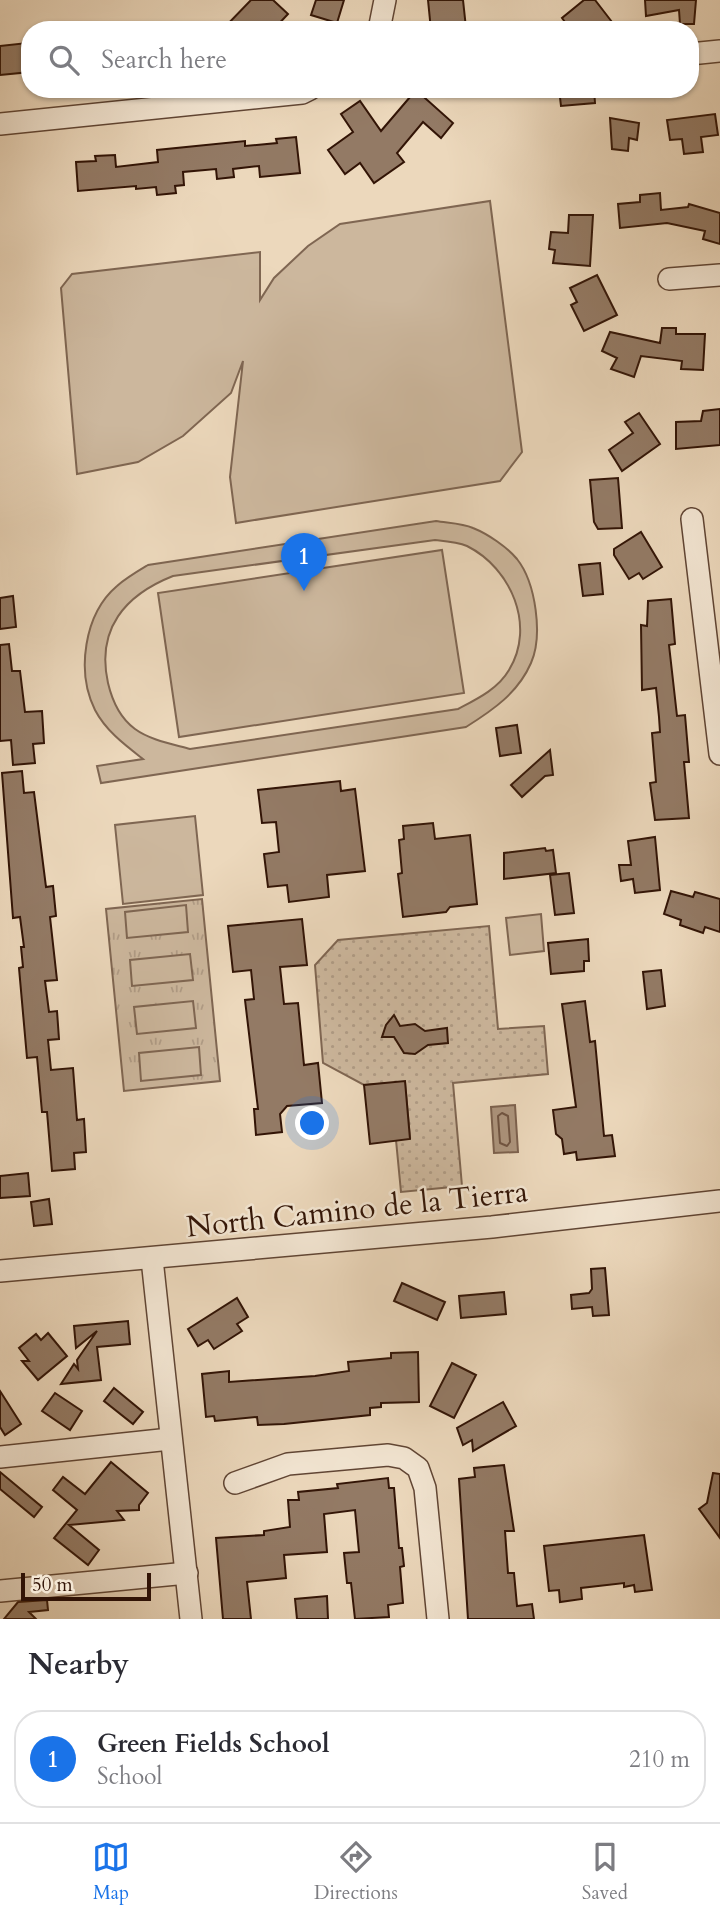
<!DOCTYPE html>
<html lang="en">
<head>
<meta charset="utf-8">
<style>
  :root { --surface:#fff; --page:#f7f7f7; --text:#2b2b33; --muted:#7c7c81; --line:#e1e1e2; --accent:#1a73e8 }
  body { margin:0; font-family:Cardo,serif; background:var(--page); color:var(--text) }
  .scale { position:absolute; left:21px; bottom:18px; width:130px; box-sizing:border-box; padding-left:7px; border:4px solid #321406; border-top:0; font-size:19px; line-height:24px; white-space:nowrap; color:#321406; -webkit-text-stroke:5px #f3e6d3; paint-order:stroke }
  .you { position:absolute; left:313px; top:1124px; width:24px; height:24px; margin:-18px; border:5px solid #fff; border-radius:50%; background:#1a73e8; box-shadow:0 0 0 10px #1a73e833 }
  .badge { display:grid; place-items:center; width:46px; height:46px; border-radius:50%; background:var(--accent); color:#fff; font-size:23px; font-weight:700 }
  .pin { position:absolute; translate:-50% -58px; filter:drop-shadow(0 2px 4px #0008) }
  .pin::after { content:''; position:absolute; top:37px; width:24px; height:21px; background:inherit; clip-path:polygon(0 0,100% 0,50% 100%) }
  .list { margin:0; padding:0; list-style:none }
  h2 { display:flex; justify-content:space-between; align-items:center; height:91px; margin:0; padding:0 28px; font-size:30px }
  h2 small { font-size:23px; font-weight:400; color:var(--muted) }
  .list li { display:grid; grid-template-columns:46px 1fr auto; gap:21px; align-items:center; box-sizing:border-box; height:98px; margin:0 14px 14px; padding:0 14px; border:2px solid var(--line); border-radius:28px }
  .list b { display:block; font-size:26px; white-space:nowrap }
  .list p { margin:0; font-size:23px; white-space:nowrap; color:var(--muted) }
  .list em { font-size:23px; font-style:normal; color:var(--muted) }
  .icon { flex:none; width:38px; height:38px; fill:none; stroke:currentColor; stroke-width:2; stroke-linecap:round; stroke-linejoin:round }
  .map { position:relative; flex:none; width:720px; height:1619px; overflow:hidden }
  .search { position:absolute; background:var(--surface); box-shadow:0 2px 5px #0004; left:21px; right:21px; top:21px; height:77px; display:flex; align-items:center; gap:18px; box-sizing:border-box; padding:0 24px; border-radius:28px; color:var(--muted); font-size:26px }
  .sheet { height:203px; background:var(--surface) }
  nav { display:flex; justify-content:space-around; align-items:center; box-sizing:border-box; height:98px; border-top:2px solid var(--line); background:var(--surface); font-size:19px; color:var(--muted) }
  nav a { display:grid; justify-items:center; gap:4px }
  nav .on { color:var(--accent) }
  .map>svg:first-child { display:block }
</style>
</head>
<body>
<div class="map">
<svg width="720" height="1619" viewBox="0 0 720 1619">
  <defs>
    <pattern id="grass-dots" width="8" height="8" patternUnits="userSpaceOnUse" patternTransform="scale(1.75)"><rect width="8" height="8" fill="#ccb79d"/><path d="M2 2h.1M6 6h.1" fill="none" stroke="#b09c86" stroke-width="1.8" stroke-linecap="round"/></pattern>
    <pattern id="park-tufts" width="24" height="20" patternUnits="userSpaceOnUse" patternTransform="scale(1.75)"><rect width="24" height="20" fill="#ccb79d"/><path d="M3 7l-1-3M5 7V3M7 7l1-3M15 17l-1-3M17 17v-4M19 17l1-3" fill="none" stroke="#b09c86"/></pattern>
  </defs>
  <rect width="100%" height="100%" fill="#ecd8bc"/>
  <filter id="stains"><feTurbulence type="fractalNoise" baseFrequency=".00286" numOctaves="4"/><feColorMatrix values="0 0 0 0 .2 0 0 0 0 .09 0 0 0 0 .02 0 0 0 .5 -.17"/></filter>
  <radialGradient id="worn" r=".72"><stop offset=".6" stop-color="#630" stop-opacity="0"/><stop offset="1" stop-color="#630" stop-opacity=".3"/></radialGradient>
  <path fill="url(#grass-dots)" stroke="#7f6652" stroke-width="2" d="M489,926L498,1029L544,1026L548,1074L453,1083L462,1186L401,1192L396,1140L410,1138L405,1082L364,1085L323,1063L315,965L338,940Z"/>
  <path fill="url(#park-tufts)" stroke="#7f6652" stroke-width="2" d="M202,899L220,1081L124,1091L106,909Z"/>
  <g fill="#ccb79d" stroke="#7f6652" stroke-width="2" fill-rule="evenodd">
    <path d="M490,201L522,452L500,481L236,523L230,477L243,361L231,393L183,436L138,462L77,474L61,288L72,274L260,252V300L274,278L308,246L340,224Z"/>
    <path d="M436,521C447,523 462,523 473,528C488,534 507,547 517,559C536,583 543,636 531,663C518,693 493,710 466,727L101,783L97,766L143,759C125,745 106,731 95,710C76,672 84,614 117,586C126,578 138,571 148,565ZM435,540C445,541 458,542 467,546C511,568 536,626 509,670C498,689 477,699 458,709L190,749C172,744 150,740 135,729C120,718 112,700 108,683C96,629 125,595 173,576Z"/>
    <path d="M442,550L464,693L179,737L158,593Z"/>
    <path d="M195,816L203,895L123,904L115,825Z"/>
    <path d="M186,905L188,932L127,938L125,912Z"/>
    <path d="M541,914L544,951L510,955L506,918Z"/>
    <path d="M190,954L193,980L132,986L130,960Z"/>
    <path d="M193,1001L196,1028L137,1034L134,1007Z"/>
    <path d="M199,1047L201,1075L141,1081L139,1053Z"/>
  </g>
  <path fill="#ad957e" stroke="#7c614e" stroke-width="2" d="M515,1105L518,1152L494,1153L491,1107Z"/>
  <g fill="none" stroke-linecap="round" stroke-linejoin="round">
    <path stroke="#705442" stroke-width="2" d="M502,1113L508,1116L510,1142L507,1146L500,1143L498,1116Z"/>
  </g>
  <g fill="#937a65" stroke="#321406" stroke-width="2">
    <path d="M251,0H273L288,14L273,30H222Z"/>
    <path d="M316,0H344L337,23L311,15Z"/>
    <path d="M428,0H463L466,28L431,30Z"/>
    <path d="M584,0H595L612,22L603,30H571L562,18Z"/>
    <path d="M645,0H696L694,24H680L679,10L646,16Z"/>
    <path d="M27,43L30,72L0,75V46Z"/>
    <path d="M559,89H594L595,103L561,106Z"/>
    <path d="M416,90L453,123L441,138L423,122L397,153L404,162L374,183L360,163L345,174L328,150L353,132L341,114L360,101L381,131Z"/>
    <path d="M715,114L718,135L701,137L703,152L684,154L682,139L670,140L667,120Z"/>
    <path d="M610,118L639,123L637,140L629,138L628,151L612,149Z"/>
    <path d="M296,137L300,173L260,177L259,166L233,169L234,177L217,179L216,169L183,172L184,185L175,186L176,193L157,195L156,187L136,189V186L78,191L76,162L96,161L95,156L115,155L116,167L158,162L157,150L245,141V146L277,143L276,139Z"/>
    <path d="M660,193L661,210L688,207L689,204L720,213V244L703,239L705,231L667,223L620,228L618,204L640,202V195Z"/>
    <path d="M569,215H593L590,266L553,263L555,250L549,249L551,232L568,233Z"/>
    <path d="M597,275L617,315L584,331L571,305L577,302L570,288Z"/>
    <path d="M662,328H676V334H705L703,370L681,369L682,361L641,356L634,377L611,369L617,358L602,351L610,332L660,343Z"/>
    <path d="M720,409V445L676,449V422L701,421L703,411Z"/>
    <path d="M639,413L660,444L622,471L609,450L633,433L625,422Z"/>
    <path d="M618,478L622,528L598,529L594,522L590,480Z"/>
    <path d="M641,532L662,567L643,579L639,573L629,579L614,555V549Z"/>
    <path d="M600,563L603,594L583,596L579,565Z"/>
    <path d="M13,596L16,627L0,629V598Z"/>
    <path d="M671,599L675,644L669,645L677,716L685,715L689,762H684L689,818L655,820L650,783L656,782L652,733L660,732L659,717L656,688L642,690L641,625L647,626L648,601Z"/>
    <path d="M9,644L12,671H20L25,712L42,711L44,743L33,744L35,763L13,765L11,740L0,741V645Z"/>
    <path d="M517,725L521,753L500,756L496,728Z"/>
    <path d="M550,750L553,775L545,776L522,797L511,785Z"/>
    <path d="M22,771L24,793L34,792L46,887L53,886L56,916L50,917L57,980L45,981L49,1012L57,1011L59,1039L48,1040L51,1070L73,1068L77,1120L84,1119L86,1152L74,1153L75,1169L52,1171L47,1112H42L37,1057L27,1058L19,968L23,967L21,947H24L20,917L13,918L2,773Z"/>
    <path d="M340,781L341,791L355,789L365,871L327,875L329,897L289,902L287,885L268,887L264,854L279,852L276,822L262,823L258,790Z"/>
    <path d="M433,823L435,839L470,835L477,904L450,907L446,912L403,917L398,874L402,873L399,840L404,839L403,826Z"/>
    <path d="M655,837L660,890L635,893L633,879L621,881L619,865H631L628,841Z"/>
    <path d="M545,848L546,851L553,850L556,873L504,879V853Z"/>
    <path d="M569,873L574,913L555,915L550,875Z"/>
    <path d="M671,891L693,897L695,892L720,899V932L705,927L703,933L680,925L681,920L664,914Z"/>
    <path d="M302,919L307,965L280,967L284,1004L298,1003L304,1065L318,1063L322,1103L287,1106L280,1114L282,1132L256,1135L254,1109H258L245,1000L254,999L251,970L233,972L228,926Z"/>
    <path d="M588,939L589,961H584V971L551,974L548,943Z"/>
    <path d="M661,970L665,1006L647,1009L643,972Z"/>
    <path d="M585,1001L590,1042L595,1041L604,1136L612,1135L615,1156L577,1160L576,1152L564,1154L562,1139L556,1134L553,1110L576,1107L562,1004Z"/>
    <path d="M394,1015L400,1026L415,1024L425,1031L447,1028L448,1043L428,1045L415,1054L404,1053L394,1037H382L386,1025Z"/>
    <path d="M405,1081L410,1139L370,1144L364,1085Z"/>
    <path d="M28,1173L30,1196L0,1198V1176Z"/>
    <path d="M49,1199L52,1224L34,1226L31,1202Z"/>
    <path d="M605,1268L609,1315L593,1316L592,1307L572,1309L571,1295L589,1293L592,1289L591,1269Z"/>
    <path d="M402,1283L445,1302L437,1320L394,1301Z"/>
    <path d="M504,1292L506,1314L461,1318L459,1296Z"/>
    <path d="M237,1298L248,1317L237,1324L242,1331L214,1349L208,1340L198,1346L188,1329Z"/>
    <path d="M128,1321L130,1344L97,1347L101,1380L61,1384L74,1364L78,1369L77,1360L97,1331L76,1348L74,1326Z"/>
    <path d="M48,1333L67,1356L38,1380L22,1361H29L19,1348L36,1334L41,1340Z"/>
    <path d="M418,1352L419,1402L381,1403V1407L370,1408V1415L284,1424L258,1425L257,1417L215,1421L214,1416L206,1417L202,1374L229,1371V1382L315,1376L349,1371L348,1362L391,1358V1353Z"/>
    <path d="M452,1363L476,1375L454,1418L430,1406Z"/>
    <path d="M114,1388L143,1412L133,1424L104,1401Z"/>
    <path d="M0,1391L21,1424L5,1435L0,1427Z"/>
    <path d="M55,1393L82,1411L70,1430L42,1411Z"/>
    <path d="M503,1402L516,1426L473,1451L472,1440L463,1445L457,1428Z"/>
    <path d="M111,1462L148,1493L139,1505V1510L117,1511L124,1520L69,1525L99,1550L88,1565L54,1538L77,1510L53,1490L63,1477L85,1494Z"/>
    <path d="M504,1465L514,1531H505L508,1573H514L517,1606L532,1604L534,1619H468L459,1479L475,1477L474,1468Z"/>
    <path d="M0,1472L42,1507L34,1517L0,1489Z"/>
    <path d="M713,1473L720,1474V1538L699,1509L707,1503Z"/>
    <path d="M388,1478L389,1488H394L399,1548H402L404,1566L400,1567L403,1603L388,1605L389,1617L355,1619L351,1583H347L344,1553L359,1552L355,1510L324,1514L327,1552L284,1555L286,1578L247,1582L251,1619H223L216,1538L264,1535V1531L290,1527L288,1500H299L298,1492L338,1488L337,1484Z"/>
    <path d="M644,1535L652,1590L635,1592L634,1585L624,1587V1583L581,1588L582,1599L560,1602L559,1590L549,1591L544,1546Z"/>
    <path d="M327,1596L328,1619H297L295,1599Z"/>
    <path d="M47,1600L48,1610L29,1612L36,1619H4L18,1602Z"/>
  </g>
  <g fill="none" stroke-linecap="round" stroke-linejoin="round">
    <defs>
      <g id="minor">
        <path d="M379,30L385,0"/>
        <path d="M690,54L720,51"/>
        <path d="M0,124L302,93L310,89"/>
        <path d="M669,279L720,275"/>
        <path d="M692,519L720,754"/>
        <path d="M152,1259L191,1619"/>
        <path d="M0,1271L492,1227L720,1201"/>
        <path d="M0,1457L170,1439"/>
        <path d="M235,1483L288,1464L388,1455L404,1458L418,1468L425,1488L438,1619"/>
        <path d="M0,1591L187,1573"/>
      </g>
    </defs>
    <use href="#minor" stroke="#604534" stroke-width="24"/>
    <use href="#minor" stroke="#f3e6d3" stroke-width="21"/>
  </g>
  <g text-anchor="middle" stroke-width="5" stroke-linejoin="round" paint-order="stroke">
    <g font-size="30" fill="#321406" stroke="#f3e6d3">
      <text transform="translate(357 1209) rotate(-6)" y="10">North Camino de la Tierra</text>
    </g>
  </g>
  <rect width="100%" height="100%" filter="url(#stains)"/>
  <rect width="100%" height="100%" fill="url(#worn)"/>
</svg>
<div class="scale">50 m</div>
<div class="you"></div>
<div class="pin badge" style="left:304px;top:591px">1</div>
<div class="search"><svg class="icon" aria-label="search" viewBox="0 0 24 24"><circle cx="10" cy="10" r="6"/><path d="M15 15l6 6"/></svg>Search here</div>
</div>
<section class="sheet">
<h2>Nearby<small></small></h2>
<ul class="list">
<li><span class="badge">1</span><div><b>Green Fields School</b><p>School</p></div><em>210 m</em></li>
</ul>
</section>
<nav>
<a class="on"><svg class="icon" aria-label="map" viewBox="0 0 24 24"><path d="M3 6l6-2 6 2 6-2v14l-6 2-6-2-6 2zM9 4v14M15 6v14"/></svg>Map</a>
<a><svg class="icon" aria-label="directions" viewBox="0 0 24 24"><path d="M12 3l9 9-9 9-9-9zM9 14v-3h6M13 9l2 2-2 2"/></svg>Directions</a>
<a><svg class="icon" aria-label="saved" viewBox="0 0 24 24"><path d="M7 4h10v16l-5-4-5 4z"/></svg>Saved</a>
</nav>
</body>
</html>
